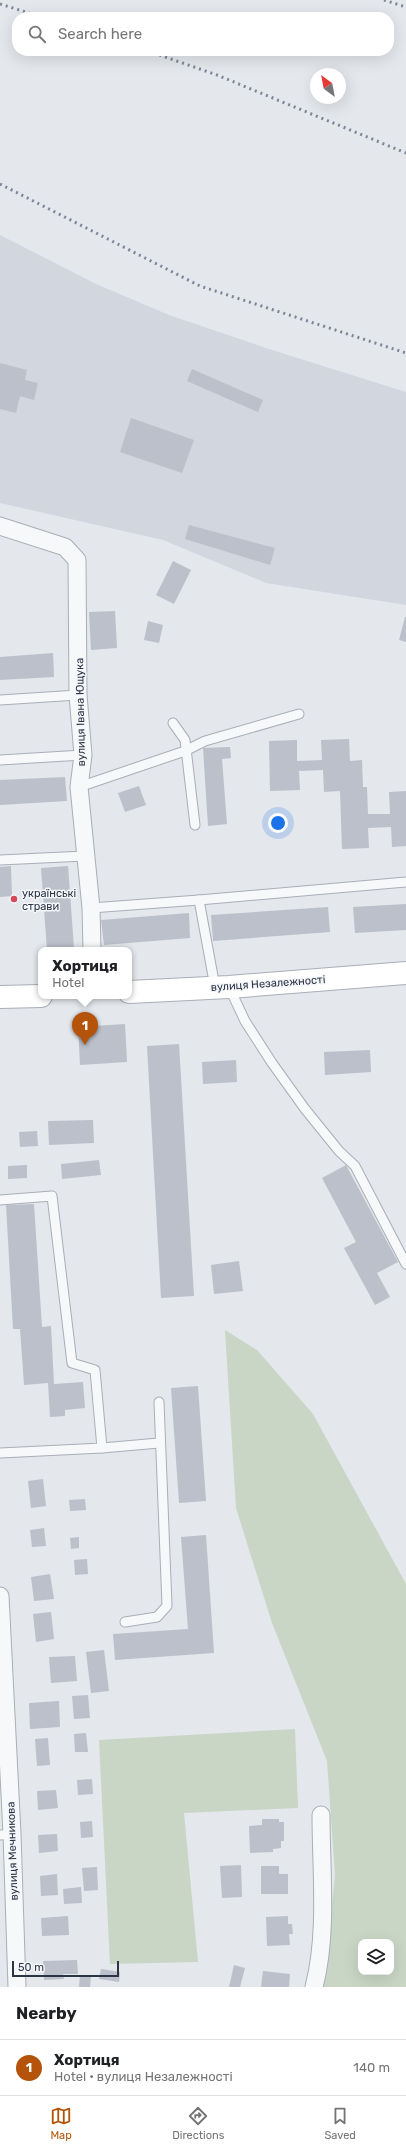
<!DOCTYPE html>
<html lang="en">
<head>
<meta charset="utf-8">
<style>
  :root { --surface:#fff; --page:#f2f2f2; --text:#202124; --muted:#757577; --line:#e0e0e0; --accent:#b45309 }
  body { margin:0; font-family:Rubik,sans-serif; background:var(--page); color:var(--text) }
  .controls { position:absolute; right:12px; bottom:12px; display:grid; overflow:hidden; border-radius:8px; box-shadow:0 4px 16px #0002 }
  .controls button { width:36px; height:36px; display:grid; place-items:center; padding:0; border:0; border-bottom:1px solid var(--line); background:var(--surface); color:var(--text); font:20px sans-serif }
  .compass { position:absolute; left:310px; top:68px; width:36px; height:36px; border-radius:50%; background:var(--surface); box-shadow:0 4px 16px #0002; rotate:328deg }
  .scale { position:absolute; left:12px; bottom:10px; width:107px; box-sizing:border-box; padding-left:4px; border:2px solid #2b3445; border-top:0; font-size:11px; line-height:14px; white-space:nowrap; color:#2b3445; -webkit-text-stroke:3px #f4f6f9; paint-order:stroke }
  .you { position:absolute; left:278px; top:823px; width:14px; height:14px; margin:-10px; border:3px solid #fff; border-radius:50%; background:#1a73e8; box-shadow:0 0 0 6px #1a73e833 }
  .badge { display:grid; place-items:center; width:26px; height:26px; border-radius:50%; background:var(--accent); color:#fff; font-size:13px; font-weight:700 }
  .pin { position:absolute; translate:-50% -33px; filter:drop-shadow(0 1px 2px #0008) }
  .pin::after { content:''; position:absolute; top:21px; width:14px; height:12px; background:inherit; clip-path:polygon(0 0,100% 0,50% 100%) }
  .popup { position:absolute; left:38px; top:947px; width:94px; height:52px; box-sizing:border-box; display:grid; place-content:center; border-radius:8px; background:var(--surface); filter:drop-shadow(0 1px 3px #0005); font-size:13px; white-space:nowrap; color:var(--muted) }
  .popup b { font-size:15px; color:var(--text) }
  .popup::after { content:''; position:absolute; left:50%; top:100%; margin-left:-8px; border:8px solid transparent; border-top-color:var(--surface) }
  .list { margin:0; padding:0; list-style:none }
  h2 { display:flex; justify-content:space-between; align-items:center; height:52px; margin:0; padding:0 16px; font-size:17px }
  h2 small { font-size:13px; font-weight:400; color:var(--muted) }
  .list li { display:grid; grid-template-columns:26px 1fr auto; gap:12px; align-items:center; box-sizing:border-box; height:56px; padding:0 16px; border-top:1px solid var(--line) }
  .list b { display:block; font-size:15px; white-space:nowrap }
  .list p { margin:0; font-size:13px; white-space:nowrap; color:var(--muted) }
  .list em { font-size:13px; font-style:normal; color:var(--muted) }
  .icon { flex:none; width:22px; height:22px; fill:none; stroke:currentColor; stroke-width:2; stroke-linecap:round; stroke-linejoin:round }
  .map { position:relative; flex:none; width:406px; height:1987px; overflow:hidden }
  .search { position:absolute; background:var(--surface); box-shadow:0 4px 16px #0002; left:12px; right:12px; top:12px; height:44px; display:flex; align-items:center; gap:10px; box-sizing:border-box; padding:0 14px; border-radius:16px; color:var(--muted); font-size:15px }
  .sheet { height:108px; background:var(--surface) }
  nav { display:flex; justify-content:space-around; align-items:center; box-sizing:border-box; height:56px; border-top:1px solid var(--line); background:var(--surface); font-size:11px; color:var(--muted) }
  nav a { display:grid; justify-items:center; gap:2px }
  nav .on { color:var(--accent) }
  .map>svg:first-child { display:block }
</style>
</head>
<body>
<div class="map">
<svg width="406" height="1987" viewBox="0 0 406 1987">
  <rect width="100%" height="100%" fill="#e4e7ec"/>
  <path fill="#d2d6de" d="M0,235L96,284L169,315L272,350L406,392V605L266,583L163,540L0,503Z"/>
  <g fill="#c9d6c5" fill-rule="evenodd">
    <path d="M225,1330L257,1350L313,1414L406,1584V1987H323L335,1875L327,1761L272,1623L236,1508ZM361,1942H391V1972H361Z"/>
    <path d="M295,1729L298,1808L184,1813L198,1962L110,1964L99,1740Z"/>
  </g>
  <g fill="#bbc0ca">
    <path d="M0,363L27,370L25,380L38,383L34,400L20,396L16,413L0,409Z"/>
    <path d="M192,369L263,400L258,412L187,381Z"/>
    <path d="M131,418L194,440L182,473L120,452Z"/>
    <path d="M189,525L275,548L270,565L185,539Z"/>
    <path d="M173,561L191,570L174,604L156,595Z"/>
    <path d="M115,611L117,648L91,650L89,612Z"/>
    <path d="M405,617H406V642L399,640Z"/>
    <path d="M148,621L163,625L159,643L144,640Z"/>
    <path d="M53,653L54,677L0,680V657Z"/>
    <path d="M349,739L350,761L362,760L363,787H367L368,814H390L389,792L406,791V846L392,847L391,827L368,828L369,848L342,849L340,791L324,792L323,770L299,771L300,790L270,791L269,741L297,740V761L322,760L321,740Z"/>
    <path d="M230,747L231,758L222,759L227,824L208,826L203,748Z"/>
    <path d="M65,777L67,801L0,805V780Z"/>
    <path d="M139,786L146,805L125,812L118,793Z"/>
    <path d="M11,866L12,896L0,897V867Z"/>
    <path d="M68,866L74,948L47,950L41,868Z"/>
    <path d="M406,904V930L355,933L353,907Z"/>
    <path d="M328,907L330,932L213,941L211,915Z"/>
    <path d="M189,913L190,938L104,945L101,920Z"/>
    <path d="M125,1024L127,1062L80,1065L78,1027Z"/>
    <path d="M179,1044L194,1296L161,1298L147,1046Z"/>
    <path d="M370,1050L371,1072L325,1075L324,1052Z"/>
    <path d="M236,1060L237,1082L203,1084L202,1062Z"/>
    <path d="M93,1120L94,1143L49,1145L48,1121Z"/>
    <path d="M37,1131L38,1146L20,1147L19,1132Z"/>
    <path d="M99,1160L101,1175L62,1179L61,1164Z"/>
    <path d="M27,1165V1178L8,1179V1166Z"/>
    <path d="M346,1165L398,1262L377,1273L390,1297L375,1305L344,1248L356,1242L322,1178Z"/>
    <path d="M34,1204L42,1327L51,1326L54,1384L83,1382L85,1408L65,1410V1416L50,1417L48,1383L24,1385L20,1329H13L6,1205Z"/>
    <path d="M239,1261L243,1291L214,1294L211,1265Z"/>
    <path d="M198,1386L206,1501L179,1503L171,1388Z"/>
    <path d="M43,1479L46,1506L31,1508L28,1481Z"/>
    <path d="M85,1499L86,1510L70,1511L69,1500Z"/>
    <path d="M44,1528L46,1546L32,1547L30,1530Z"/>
    <path d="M206,1535L214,1653L115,1660L113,1634L188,1629L181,1537Z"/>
    <path d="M79,1537V1548L71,1549L70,1538Z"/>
    <path d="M87,1559L88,1574L75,1575L74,1560Z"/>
    <path d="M50,1574L54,1599L34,1601L31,1577Z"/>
    <path d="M51,1612L54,1639L36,1642L33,1614Z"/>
    <path d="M104,1650L109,1691L91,1693L86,1652Z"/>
    <path d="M75,1656L77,1681L51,1683L49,1657Z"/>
    <path d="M88,1695L90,1718L74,1719L72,1696Z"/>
    <path d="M59,1701L60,1727L30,1729L29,1703Z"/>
    <path d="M86,1733L88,1752H75L74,1734Z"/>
    <path d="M48,1738L50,1765L37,1766L35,1739Z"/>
    <path d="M92,1779L93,1794L78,1795L77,1780Z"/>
    <path d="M56,1790L58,1808L38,1810L37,1791Z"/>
    <path d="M262,1819H279V1822H284V1841H281V1848L273,1849V1852L250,1853L249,1826L262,1825Z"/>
    <path d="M92,1821L93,1837L81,1838L80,1822Z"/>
    <path d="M57,1834L58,1851L39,1853L38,1835Z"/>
    <path d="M241,1865L242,1897L222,1898L220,1866Z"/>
    <path d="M261,1866H279V1874H288V1894H261Z"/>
    <path d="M97,1867L98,1890L84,1891L82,1868Z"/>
    <path d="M57,1874L58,1895L41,1896L40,1876Z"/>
    <path d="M81,1887L82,1903L64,1904L63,1889Z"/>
    <path d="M68,1916L69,1935L42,1936L41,1918Z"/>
    <path d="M288,1916V1924H292L293,1934H289L290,1945L267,1946L266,1917Z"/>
    <path d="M77,1960L78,1974H63L64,1979L44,1980L43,1961Z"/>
    <path d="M234,1965L245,1968L240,1987H229Z"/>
    <path d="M101,1969L120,1972L119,1982L99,1979Z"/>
    <path d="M263,1971L290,1974L289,1987H261Z"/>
    <path d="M80,1975L91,1976L90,1987H79Z"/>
  </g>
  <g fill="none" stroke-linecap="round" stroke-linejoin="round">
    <defs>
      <g id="service">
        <path d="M0,700L78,695"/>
        <path d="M173,723L185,740L195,825"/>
        <path d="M0,760L83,755"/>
        <path d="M79,787L185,751L205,741L299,714"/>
        <path d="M0,860L85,856"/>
        <path d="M199,900L215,987"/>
        <path d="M91,908L199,900L406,882"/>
        <path d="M229,987L245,1021L272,1063L305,1109L339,1151L355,1166L406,1264"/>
        <path d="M0,1200L52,1196L72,1363L95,1370L102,1448L0,1453"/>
        <path d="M102,1448L159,1443"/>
        <path d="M125,1622L157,1617L167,1606L159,1402"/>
        <path d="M0,1835L12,1834"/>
      </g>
      <g id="minor">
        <path d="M0,526L65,547L77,560L78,695L83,755L79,787L91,908L92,950"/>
        <path d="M0,1596L12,1834L17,1987"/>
        <path d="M314,1987C328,1934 321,1870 321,1815"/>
      </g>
      <g id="secondary">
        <path d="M129,992L229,987L406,973"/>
        <path d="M0,997L41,996"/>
      </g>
    </defs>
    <use href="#service" stroke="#a9aeb7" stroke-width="11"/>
    <use href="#minor" stroke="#a9aeb7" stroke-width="19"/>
    <use href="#secondary" stroke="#a9aeb7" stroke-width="24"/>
    <use href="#service" stroke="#f7f8fa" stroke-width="9"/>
    <use href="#minor" stroke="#f7f8fa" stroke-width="17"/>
    <use href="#secondary" stroke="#fff" stroke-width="22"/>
    <g stroke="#7d8696" stroke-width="3" stroke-dasharray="2 4" stroke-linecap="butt">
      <path d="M384,0L406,7"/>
      <path d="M0,4L42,17"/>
      <path d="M148,51L217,75L406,153"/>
      <path d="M0,184L200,286L406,353"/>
    </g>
  </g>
  <circle fill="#d1495b" stroke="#f4f6f9" stroke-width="1.5" cx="14" cy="899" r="4"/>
  <g text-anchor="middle" stroke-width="3" stroke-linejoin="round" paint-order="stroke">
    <g font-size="11" fill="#2b3445" stroke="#f4f6f9">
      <text transform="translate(80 712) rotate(-91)" y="4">вулиця Івана Ющука</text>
      <text transform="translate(268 983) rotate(-4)" y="4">вулиця Незалежності</text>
      <text transform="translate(12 1851) rotate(-92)" y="4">вулиця Мечникова</text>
    </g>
    <g font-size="11" fill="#2b3445" stroke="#f4f6f9" text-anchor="start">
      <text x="22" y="897">українські<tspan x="22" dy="13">страви</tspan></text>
    </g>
  </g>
</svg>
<div class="controls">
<button><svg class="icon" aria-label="layers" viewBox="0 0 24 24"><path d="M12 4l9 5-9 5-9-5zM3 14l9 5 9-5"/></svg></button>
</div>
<svg class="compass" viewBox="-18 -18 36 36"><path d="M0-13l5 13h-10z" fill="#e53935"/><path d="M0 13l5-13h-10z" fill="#757577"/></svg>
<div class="scale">50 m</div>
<div class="you"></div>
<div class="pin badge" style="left:85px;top:1045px">1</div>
<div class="popup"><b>Хортиця</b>Hotel</div>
<div class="search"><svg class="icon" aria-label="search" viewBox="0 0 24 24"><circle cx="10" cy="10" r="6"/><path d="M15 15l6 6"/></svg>Search here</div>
</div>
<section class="sheet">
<h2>Nearby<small></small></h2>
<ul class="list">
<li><span class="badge">1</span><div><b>Хортиця</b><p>Hotel · вулиця Незалежності</p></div><em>140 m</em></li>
</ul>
</section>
<nav>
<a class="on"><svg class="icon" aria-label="map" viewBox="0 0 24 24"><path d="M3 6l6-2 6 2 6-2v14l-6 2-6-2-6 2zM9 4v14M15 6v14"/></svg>Map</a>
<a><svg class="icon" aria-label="directions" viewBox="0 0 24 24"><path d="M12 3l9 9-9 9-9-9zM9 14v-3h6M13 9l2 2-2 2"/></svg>Directions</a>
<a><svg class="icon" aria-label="saved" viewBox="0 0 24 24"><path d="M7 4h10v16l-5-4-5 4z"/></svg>Saved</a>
</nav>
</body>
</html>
